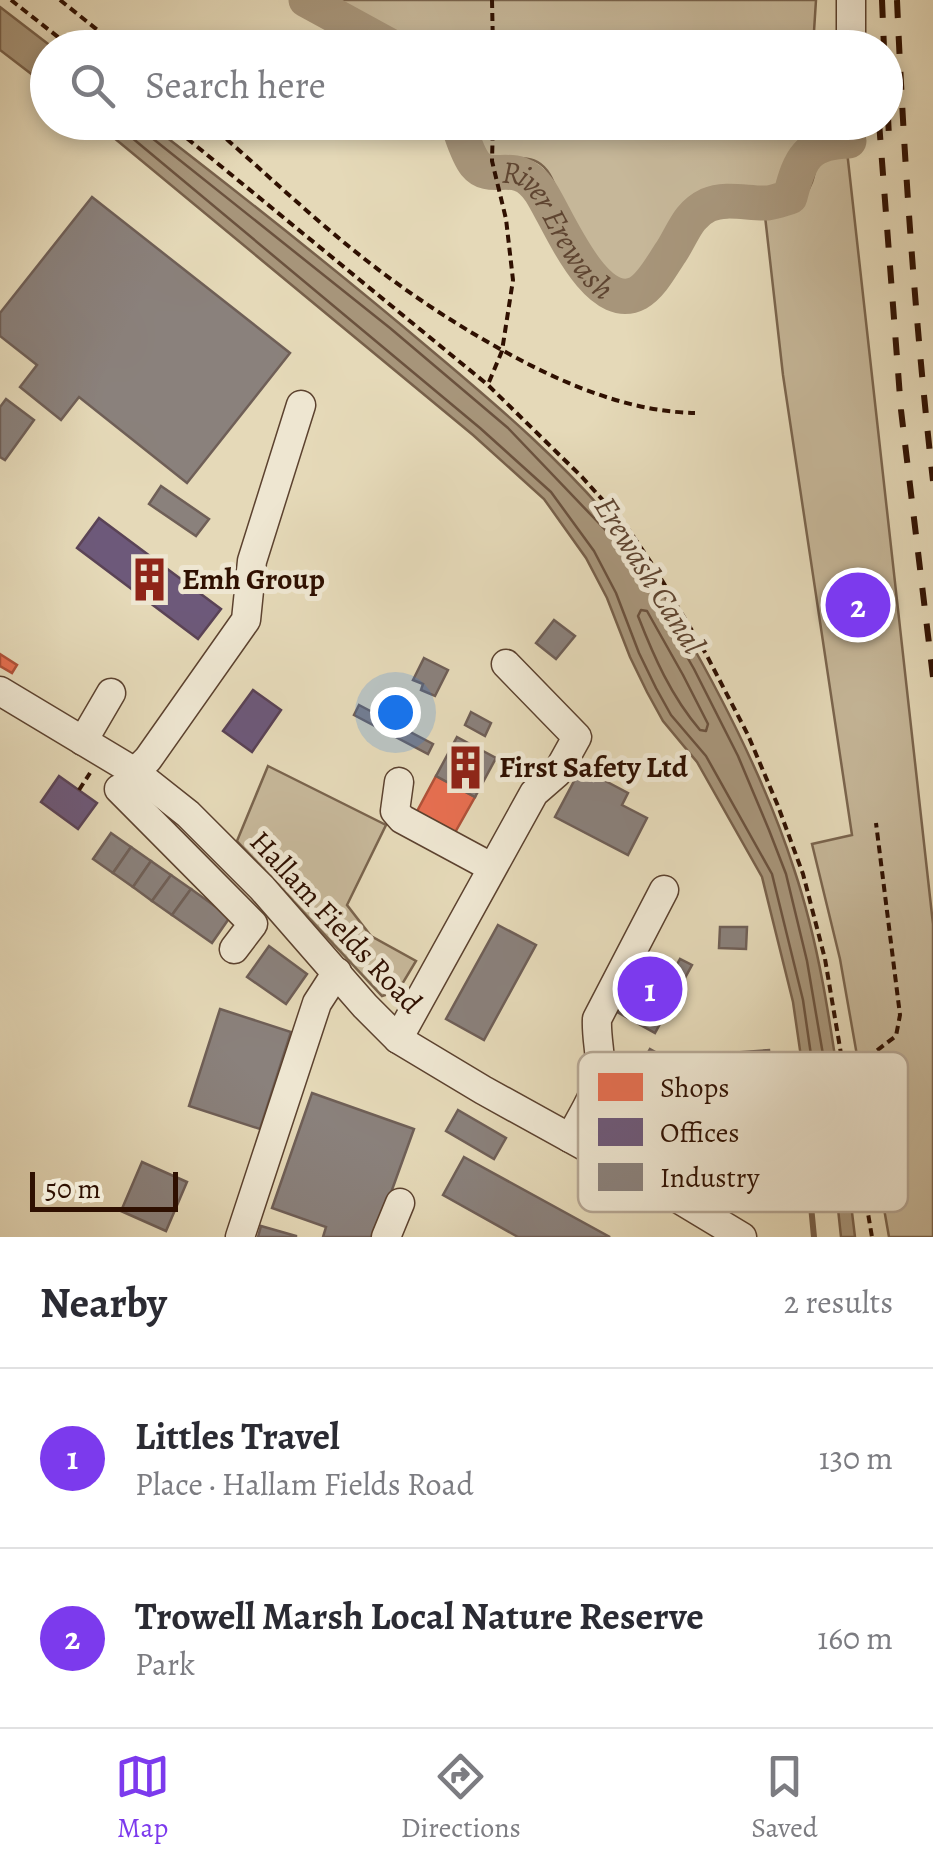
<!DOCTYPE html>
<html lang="en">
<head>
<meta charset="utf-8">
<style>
  :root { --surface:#fff; --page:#f7f7f7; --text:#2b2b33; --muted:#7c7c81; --line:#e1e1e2; --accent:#7c3aed }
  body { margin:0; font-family:Alegreya,serif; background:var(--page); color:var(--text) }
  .scale { position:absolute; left:30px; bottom:25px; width:148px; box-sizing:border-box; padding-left:10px; border:5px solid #2f1001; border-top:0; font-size:28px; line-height:35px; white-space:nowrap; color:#2f1001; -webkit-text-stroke:8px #eee6d1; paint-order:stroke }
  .you { position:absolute; left:395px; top:712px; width:35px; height:35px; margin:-25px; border:8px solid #fff; border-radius:50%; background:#1a73e8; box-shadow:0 0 0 15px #1a73e833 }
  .badge { display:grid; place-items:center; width:65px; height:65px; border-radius:50%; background:var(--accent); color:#fff; font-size:32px; font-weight:700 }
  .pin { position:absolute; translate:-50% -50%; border:5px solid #fff; box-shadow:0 2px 10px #0006 }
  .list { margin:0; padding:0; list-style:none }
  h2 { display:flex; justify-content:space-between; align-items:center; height:130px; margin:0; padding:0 40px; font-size:42px }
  h2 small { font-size:32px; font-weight:400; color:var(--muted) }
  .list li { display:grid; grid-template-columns:65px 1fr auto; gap:30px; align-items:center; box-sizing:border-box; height:180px; padding:0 40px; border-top:2px solid var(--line) }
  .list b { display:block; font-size:38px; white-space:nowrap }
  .list p { margin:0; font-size:32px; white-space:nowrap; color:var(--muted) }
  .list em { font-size:32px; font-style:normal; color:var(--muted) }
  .icon { flex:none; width:55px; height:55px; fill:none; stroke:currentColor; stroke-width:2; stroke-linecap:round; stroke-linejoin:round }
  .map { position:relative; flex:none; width:933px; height:1237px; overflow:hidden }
  .search { position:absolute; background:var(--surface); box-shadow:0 5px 15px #0003; left:30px; right:30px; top:30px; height:110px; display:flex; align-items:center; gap:25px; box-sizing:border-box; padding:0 35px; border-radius:55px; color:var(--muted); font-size:38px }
  .sheet { height:490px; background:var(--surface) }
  nav { display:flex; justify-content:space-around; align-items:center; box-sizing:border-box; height:140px; border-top:2px solid var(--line); background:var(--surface); font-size:28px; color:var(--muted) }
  nav a { display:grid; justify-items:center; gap:5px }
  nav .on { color:var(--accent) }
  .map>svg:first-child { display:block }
</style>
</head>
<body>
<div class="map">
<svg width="933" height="1237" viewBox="0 0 933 1237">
  <rect width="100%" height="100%" fill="#e5d9b8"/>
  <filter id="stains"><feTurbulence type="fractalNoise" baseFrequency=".002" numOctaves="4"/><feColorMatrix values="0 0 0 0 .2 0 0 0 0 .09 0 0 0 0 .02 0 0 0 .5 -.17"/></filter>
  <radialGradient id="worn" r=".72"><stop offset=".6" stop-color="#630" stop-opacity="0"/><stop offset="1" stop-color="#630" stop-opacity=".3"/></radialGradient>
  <g fill="#c6b799" stroke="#7a644d" stroke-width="2.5">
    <path d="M321,0H816L813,47H413Z"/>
    <path d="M466,123V122L808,123V133L796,147L785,192C758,206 715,180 694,199C674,219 656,281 633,288C625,291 617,287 610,284C597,261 573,244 562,220C558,211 559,199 556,189C543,148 518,159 485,160L476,152Z"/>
    <path d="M847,151L933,924V1237H889L840,959L812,844L852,835L783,375L765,216C784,209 805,202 812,182C816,171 815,161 825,152Z"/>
    <path d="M268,766L386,825L347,905L371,936L416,961L398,991L382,996L237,841Z"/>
  </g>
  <g fill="#a7957a" stroke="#77604a" stroke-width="2.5">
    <path d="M0,7L52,47L48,48L47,86L0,50Z"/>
    <path d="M96,123H148C244,197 339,272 431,350C499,407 566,464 622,533C646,562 664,596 683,629C726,704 767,785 794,869C825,961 835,1062 850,1158L847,1171L855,1237H841L834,1171L808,1105L793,1002L762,877L697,762L663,721L647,692L630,657L607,598L586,558L544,499L473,435Z"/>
  </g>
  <g fill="#e76f51" stroke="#b05239" stroke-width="2.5">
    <path d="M0,654L17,665L12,673L0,666Z"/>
    <path d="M436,776L475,797L453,836L415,815Z"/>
  </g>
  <g fill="#6d597a" stroke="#5a4356" stroke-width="2.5">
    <path d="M99,518L221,609L198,639L77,548Z"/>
    <path d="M253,690L281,710L252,752L223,731Z"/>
    <path d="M59,776L97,803L78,829L41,802Z"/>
  </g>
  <g fill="#8a817c" stroke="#6f5f57" stroke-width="2.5">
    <path d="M92,197L290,353L187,483L79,397L61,420L20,387L37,365L0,336V313Z"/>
    <path d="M6,399L34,420L5,460L0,457V407Z"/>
    <path d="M161,486L209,519L196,536L149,504Z"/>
    <path d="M554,620L575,636L556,659L536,643Z"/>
    <path d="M424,658L448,670L435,696L421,690L423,684L413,680Z"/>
    <path d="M359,705L433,744L428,754L354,715Z"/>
    <path d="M471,712L491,723L485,736L465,725Z"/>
    <path d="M457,737L496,758L475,797L436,776Z"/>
    <path d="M581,768L628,793L622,805L647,818L628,855L555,817Z"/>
    <path d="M111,833L131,847L113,873L93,859Z"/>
    <path d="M131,847L151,861L133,887L113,873Z"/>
    <path d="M151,861L171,875L152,901L133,887Z"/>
    <path d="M171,875L191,889L172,915L152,901Z"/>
    <path d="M191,889L230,917L212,943L172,915Z"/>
    <path d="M498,925L536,945L484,1040L446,1019Z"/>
    <path d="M720,927H747L746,949L719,948Z"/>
    <path d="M269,946L307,974L286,1004L247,977Z"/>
    <path d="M653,955L675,968L680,959L692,965L655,1033L610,1008L635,963L645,969Z"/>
    <path d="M220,1009L291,1032L260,1129L189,1106Z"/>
    <path d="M650,1049L682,1067L672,1086L679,1090L661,1121L654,1118L637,1147L604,1129Z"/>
    <path d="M769,1050L775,1118L708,1123L703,1055Z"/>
    <path d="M312,1093L414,1129L375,1237H323L326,1227L272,1208Z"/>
    <path d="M458,1110L506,1138L494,1159L446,1131Z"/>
    <path d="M464,1157L610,1237H518L443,1195Z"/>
    <path d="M142,1162L187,1182L166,1231L121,1211Z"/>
    <path d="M261,1226L296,1236V1237H258Z"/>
  </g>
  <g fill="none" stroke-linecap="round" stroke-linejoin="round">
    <g stroke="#6b523e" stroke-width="2.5">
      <path d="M113,122L480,428L551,492L594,551L616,593L639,653L656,688L671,715L706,756L772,874L803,1000L818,1103L824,1116L830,1118L833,1113L807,961L786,874L769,830L738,756L694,669L641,576L615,540L508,428L390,328L147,134L143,122"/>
      <path d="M641,610L647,611L683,675L708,724L706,731L700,730C671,696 654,657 638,616Z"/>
    </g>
    <path stroke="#77604a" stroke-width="6" d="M814,1237L809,1185L814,1166L833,1148"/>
    <g stroke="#a7957a" stroke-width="35">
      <path d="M306,0L394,48"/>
      <path id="s1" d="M457,122C462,135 467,154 475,164C492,185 516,156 540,191C557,216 595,316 638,293C652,285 662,265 671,252C683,234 687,215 708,205C726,197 749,204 768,203C776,202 783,199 790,197C800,158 807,142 849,141"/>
    </g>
    <defs>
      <g id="minor">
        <path d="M851,0V48"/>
        <path d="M0,691L135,772L188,814L262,888L365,1006L398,1039L483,1090L664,1190L742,1237"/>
        <path d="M83,741L111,693"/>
        <path d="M135,772L148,759L246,620L252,561L301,405"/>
        <path d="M399,782L395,811L402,819L491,867"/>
        <path d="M119,789L253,924L234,949"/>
        <path d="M398,1039L534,793L557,773L577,737L506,664"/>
        <path d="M570,1138C581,1117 598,1093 600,1069C601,1056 596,1036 597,1019L664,890"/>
        <path d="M645,1179L672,1133"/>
        <path d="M240,1237L317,1003L337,972"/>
        <path d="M386,1237L400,1203"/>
      </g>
    </defs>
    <use href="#minor" stroke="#5c422f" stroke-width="31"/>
    <g stroke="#2f1001" stroke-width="4" stroke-dasharray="8 5" stroke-linecap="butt">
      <path d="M11,0L72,48"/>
      <path d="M60,0L120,48"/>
      <path d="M492,0L493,48"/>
      <path d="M167,122L488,385L582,477L627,527L654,567L706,654L748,735L778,806L803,874L825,959L872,1237"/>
      <path d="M207,122C259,167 309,215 362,257C414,298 470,334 528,364C579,390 637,412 695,413"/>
      <path d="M489,382L502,351L513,280L506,219L492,161L493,122"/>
      <path d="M79,790L90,773"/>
      <path d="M843,1067L859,1064L896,1036L900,1015L876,823"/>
    </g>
    <use href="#minor" stroke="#eee6d1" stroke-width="28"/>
    <g stroke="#2f1001" stroke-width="6" stroke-dasharray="18 18" stroke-linecap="butt">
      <path d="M882,0L884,48"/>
      <path d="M897,0C904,161 915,321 933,481"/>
      <path d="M886,77L889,137"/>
      <path d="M879,122L901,410L933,677"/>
    </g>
  </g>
  <defs>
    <symbol id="building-bare" viewBox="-9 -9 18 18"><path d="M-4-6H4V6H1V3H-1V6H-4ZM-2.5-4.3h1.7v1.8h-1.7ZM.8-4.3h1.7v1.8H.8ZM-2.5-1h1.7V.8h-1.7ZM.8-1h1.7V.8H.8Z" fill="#8f2418" stroke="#eee6d1" stroke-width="2.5" paint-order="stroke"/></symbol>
  </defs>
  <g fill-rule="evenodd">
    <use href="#building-bare" x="118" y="548" width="63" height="63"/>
    <use href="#building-bare" x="434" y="736" width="63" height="63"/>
  </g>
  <g text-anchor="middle" stroke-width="10" stroke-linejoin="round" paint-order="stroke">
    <g font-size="30" font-weight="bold" fill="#2f1001" stroke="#eee6d1" text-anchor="start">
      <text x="182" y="589">Emh Group</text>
      <text x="499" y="777">First Safety Ltd</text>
    </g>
    <g font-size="30" fill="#2f1001" stroke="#eee6d1">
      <text transform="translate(336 922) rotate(47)" y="10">Hallam Fields Road</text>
    </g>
    <g font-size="32" font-style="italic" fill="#5f4531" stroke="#eee6d1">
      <text dy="11" stroke="none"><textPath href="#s1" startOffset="160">River Erewash</textPath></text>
      <text transform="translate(650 575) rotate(58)" y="11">Erewash Canal</text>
    </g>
  </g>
  <rect x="578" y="1052" width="330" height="160" rx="15" fill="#eee6d1" stroke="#b5a693" stroke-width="2.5"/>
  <rect x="598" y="1073" width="45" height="28" fill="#e76f51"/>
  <rect x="598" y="1118" width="45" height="28" fill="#6d597a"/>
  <rect x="598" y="1163" width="45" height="28" fill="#8a817c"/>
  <g font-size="28" fill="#2f1001">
    <text x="660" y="1097">Shops</text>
    <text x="660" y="1142">Offices</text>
    <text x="660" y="1187">Industry</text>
  </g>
  <rect width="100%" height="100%" filter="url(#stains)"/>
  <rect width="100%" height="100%" fill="url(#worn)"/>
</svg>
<div class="scale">50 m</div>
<div class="you"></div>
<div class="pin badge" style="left:650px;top:989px">1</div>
<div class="pin badge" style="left:858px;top:605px">2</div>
<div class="search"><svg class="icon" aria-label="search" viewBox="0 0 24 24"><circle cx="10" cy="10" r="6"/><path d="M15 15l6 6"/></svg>Search here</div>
</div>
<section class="sheet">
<h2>Nearby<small>2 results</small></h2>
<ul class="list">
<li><span class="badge">1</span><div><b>Littles Travel</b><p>Place · Hallam Fields Road</p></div><em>130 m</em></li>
<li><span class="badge">2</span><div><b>Trowell Marsh Local Nature Reserve</b><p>Park</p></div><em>160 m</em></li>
</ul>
</section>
<nav>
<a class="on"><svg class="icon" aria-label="map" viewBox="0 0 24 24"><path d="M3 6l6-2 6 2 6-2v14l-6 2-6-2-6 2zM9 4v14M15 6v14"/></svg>Map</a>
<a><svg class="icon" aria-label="directions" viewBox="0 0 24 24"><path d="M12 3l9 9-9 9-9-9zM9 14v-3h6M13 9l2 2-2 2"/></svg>Directions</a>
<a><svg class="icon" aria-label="saved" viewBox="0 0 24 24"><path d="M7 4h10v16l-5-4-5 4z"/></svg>Saved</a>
</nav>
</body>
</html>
